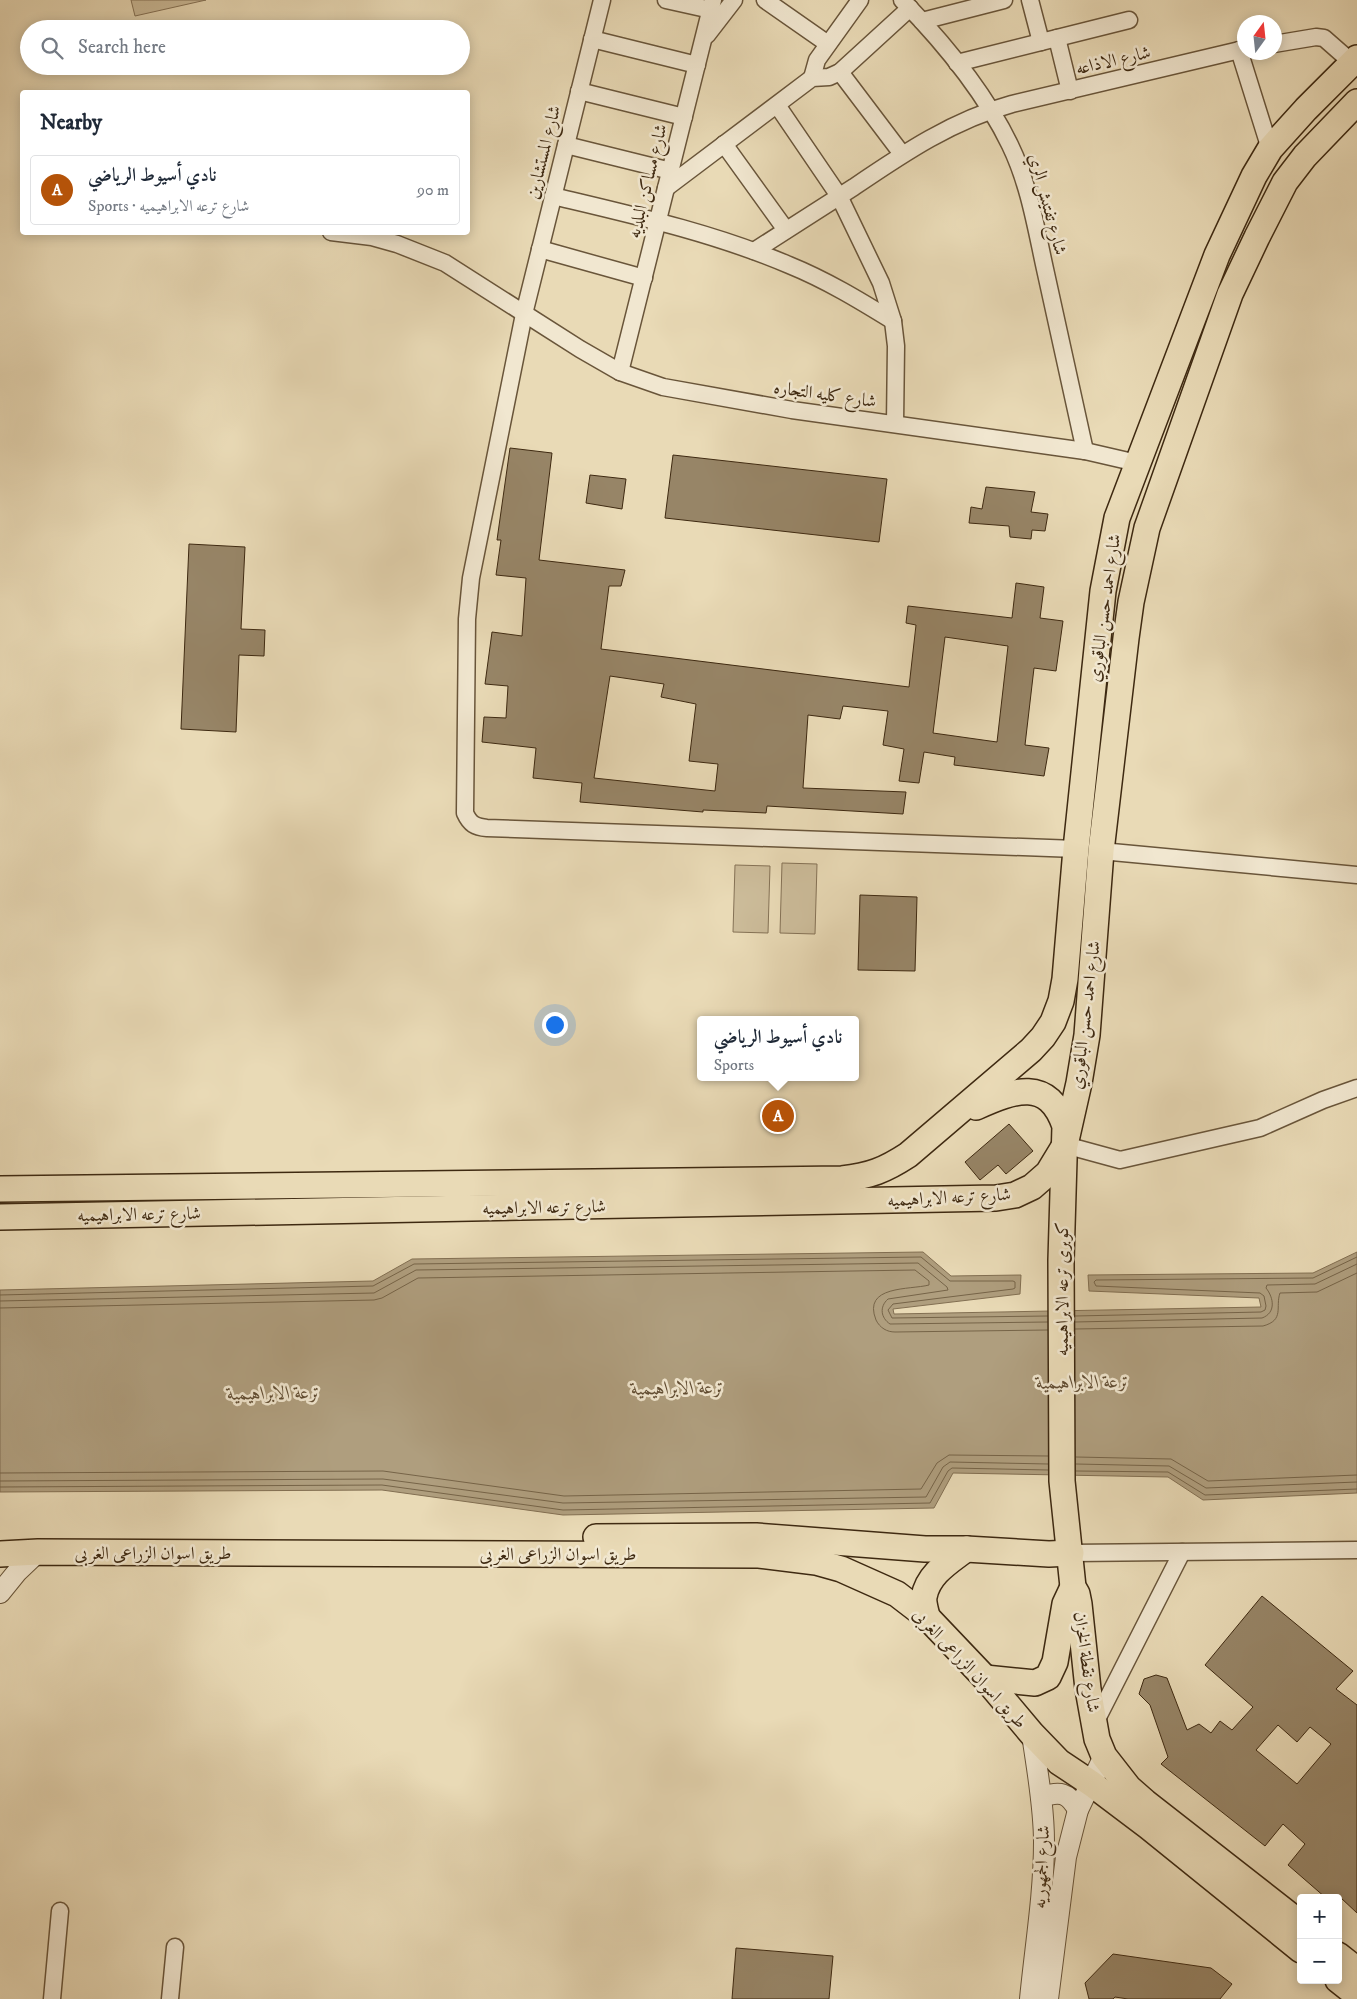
<!DOCTYPE html>
<html lang="en">
<head>
<meta charset="utf-8">
<style>
  :root { --surface:#fff; --page:#f6f6f7; --text:#1f2937; --muted:#747a83; --line:#e0e1e3; --accent:#b45309 }
  body { margin:0; font-family:"IM FELL DW Pica",Amiri,serif; background:var(--page); color:var(--text) }
  .controls { position:absolute; right:15px; bottom:15px; display:grid; overflow:hidden; border-radius:5px; box-shadow:0 2px 12px #0003 }
  .controls button { width:45px; height:45px; display:grid; place-items:center; padding:0; border:0; border-bottom:1px solid var(--line); background:var(--surface); color:var(--text); font:25px sans-serif }
  .compass { position:absolute; left:1237px; top:15px; width:45px; height:45px; border-radius:50%; background:var(--surface); box-shadow:0 2px 12px #0003; rotate:15deg }
  .you { position:absolute; left:554px; top:1024px; width:18px; height:18px; margin:-12px; border:4px solid #fff; border-radius:50%; background:#1a73e8; box-shadow:0 0 0 8px #1a73e833 }
  .badge { display:grid; place-items:center; width:32px; height:32px; border-radius:50%; background:var(--accent); color:#fff; font-size:16px; font-weight:700 }
  .pin { position:absolute; translate:-50% -50%; border:2px solid #fff; box-shadow:0 1px 5px #0006 }
  .popup { position:absolute; left:697px; top:1016px; width:162px; height:65px; box-sizing:border-box; display:grid; place-content:center; border-radius:5px; background:var(--surface); filter:drop-shadow(0 1px 4px #0005); font-size:16px; white-space:nowrap; color:var(--muted) }
  .popup b { font-size:19px; color:var(--text) }
  .popup::after { content:''; position:absolute; left:50%; top:100%; margin-left:-10px; border:10px solid transparent; border-top-color:var(--surface) }
  .list { margin:0; padding:0; list-style:none }
  h2 { display:flex; justify-content:space-between; align-items:center; height:65px; margin:0; padding:0 20px; font-size:21px }
  h2 small { font-size:16px; font-weight:400; color:var(--muted) }
  .list li { display:grid; grid-template-columns:32px 1fr auto; gap:15px; align-items:center; box-sizing:border-box; height:70px; margin:0 10px 10px; padding:0 10px; border:1px solid var(--line); border-radius:5px }
  .list b { display:block; font-size:19px; white-space:nowrap }
  .list p { margin:0; font-size:16px; white-space:nowrap; color:var(--muted) }
  .list em { font-size:16px; font-style:normal; color:var(--muted) }
  .icon { flex:none; width:28px; height:28px; fill:none; stroke:currentColor; stroke-width:2; stroke-linecap:round; stroke-linejoin:round }
  .map { position:relative; flex:none; width:1357px; height:1999px; overflow:hidden }
  .search { position:absolute; background:var(--surface); box-shadow:0 2px 12px #0003; left:20px; top:20px; width:450px; height:55px; display:flex; align-items:center; gap:12px; box-sizing:border-box; padding:0 18px; border-radius:28px; color:var(--muted); font-size:19px }
  .panel { position:absolute; background:var(--surface); box-shadow:0 2px 12px #0003; left:20px; top:90px; width:450px; height:145px; border-radius:5px }
  .map>svg:first-child { display:block }
</style>
</head>
<body>
<div class="map">
<svg width="1357" height="1999" viewBox="0 0 1357 1999">
  <rect width="100%" height="100%" fill="#e9dab6"/>
  <filter id="stains"><feTurbulence type="fractalNoise" baseFrequency=".004" numOctaves="4"/><feColorMatrix values="0 0 0 0 .2 0 0 0 0 .09 0 0 0 0 .02 0 0 0 .5 -.17"/></filter>
  <radialGradient id="worn" r=".72"><stop offset=".6" stop-color="#630" stop-opacity="0"/><stop offset="1" stop-color="#630" stop-opacity=".3"/></radialGradient>
  <g fill="#ccbc9a" stroke="#857256">
    <path d="M131,0H206L135,16Z"/>
    <path d="M782,863L817,864L815,934L780,933Z"/>
    <path d="M735,865L770,866L768,933L733,932Z"/>
  </g>
  <path fill="#af9e7e" stroke="#826f52" d="M923,1252L951,1276L1021,1275L1020,1294L893,1309L894,1314L1261,1307L1259,1298L1089,1291L1088,1275L1313,1273L1357,1252V1493L1203,1500L1168,1477L953,1473L934,1508L563,1515L382,1490L0,1492V1290L373,1281L412,1259Z"/>
  <g fill="none" stroke-linecap="round" stroke-linejoin="round">
    <g stroke="#766448" stroke-width="1">
      <path d="M0,1295L373,1286L414,1264L921,1257L950,1281H1013L1015,1282V1288L1013,1289L893,1304L888,1310L892,1318L1048,1316"/>
      <path d="M0,1301L374,1293L416,1270L918,1263L947,1287L948,1290L888,1299C879,1307 881,1318 890,1324L1048,1322"/>
      <path d="M0,1308L374,1300L382,1298L418,1278L915,1270L929,1281V1285C910,1290 862,1285 876,1320C880,1328 887,1332 895,1332L1048,1330"/>
      <path d="M1075,1316L1261,1312L1265,1310L1266,1306L1264,1296L1260,1293L1096,1286L1094,1282L1096,1280L1313,1278L1357,1257"/>
      <path d="M1075,1322L1262,1318C1276,1313 1274,1298 1266,1288L1267,1285L1315,1284L1357,1264"/>
      <path d="M1075,1329L1263,1326C1285,1320 1275,1307 1280,1293L1317,1292L1357,1273"/>
      <path d="M1076,1457L1171,1459L1208,1481L1357,1475"/>
      <path d="M1076,1464L1169,1466L1206,1488L1357,1482"/>
      <path d="M1076,1471L1168,1472L1205,1495L1357,1489"/>
      <path d="M0,1473L383,1471L564,1496L921,1489L937,1463L949,1455L1048,1456"/>
      <path d="M0,1481L383,1479L563,1503L926,1497L943,1467L950,1462L1048,1464"/>
      <path d="M0,1487L382,1485L563,1510L930,1503L948,1471L952,1468L1048,1470"/>
    </g>
  </g>
  <g fill="#978567" stroke="#3e2911" fill-rule="evenodd">
    <path d="M510,448L552,453L539,560L625,570L621,586H609L601,649L909,687L916,625L906,623L908,606L1012,618L1016,583L1044,587L1040,618L1063,621L1056,671L1034,668L1025,745L1049,748L1044,776L954,765L955,757L924,752L919,783L899,781L904,749L883,745L888,711L843,706L840,719L808,715L803,788L906,792L903,814L767,806L766,813L703,810V812L580,802L582,783L533,778L536,748L482,742L484,717L506,718L508,686L485,684L492,632L522,636L526,578L496,575L501,540H497ZM945,637L1008,646L997,742L933,733ZM610,676L664,684L661,697L696,704L689,761L718,764L715,791L594,778Z"/>
    <path d="M673,455L887,479L879,542L665,518Z"/>
    <path d="M590,475L626,479L622,509L586,503Z"/>
    <path d="M986,487L1035,492L1031,512L1048,514L1045,531L1032,530L1031,539L1010,537L1009,526L969,523L971,507L982,509Z"/>
    <path d="M189,544L245,547L241,629L265,630L264,656L239,655L236,732L181,729Z"/>
    <path d="M860,895L917,897L915,971L858,970Z"/>
    <path d="M1009,1124L1033,1151L1006,1174L998,1165L980,1180L965,1162Z"/>
    <path d="M1262,1596L1353,1671L1336,1689L1357,1705V1913L1341,1898H1326L1288,1865L1305,1844L1283,1824L1265,1846L1161,1764L1168,1757L1150,1705L1139,1694L1144,1679L1156,1675L1167,1678L1187,1730L1199,1724L1211,1733L1220,1721L1232,1730L1253,1707L1205,1665ZM1278,1725L1297,1742L1310,1727L1331,1744L1297,1784L1256,1750Z"/>
    <path d="M736,1948L833,1956L829,1999H732Z"/>
    <path d="M1113,1954L1211,1968L1232,1984L1220,1999H1128L1115,1997L1113,1999H1089L1085,1983Z"/>
  </g>
  <g fill="none" stroke-linecap="round" stroke-linejoin="round">
    <defs>
      <g id="minor">
        <path d="M602,0L524,314L471,578L467,619L465,813C470,824 475,827 487,828L1076,849"/>
        <path d="M666,0L711,10"/>
        <path d="M765,0L828,44"/>
        <path d="M902,0C944,43 984,91 1010,145C1029,184 1036,228 1045,269C1058,330 1072,390 1085,451"/>
        <path d="M1030,0L1041,42"/>
        <path d="M922,21L1004,0"/>
        <path d="M707,35L734,0"/>
        <path d="M1057,38L1070,91"/>
        <path d="M592,39L697,65"/>
        <path d="M1274,44L1316,37L1324,38L1357,67"/>
        <path d="M1239,50L1270,149"/>
        <path d="M957,63L1129,20"/>
        <path d="M840,72L902,154"/>
        <path d="M812,78L817,60L860,0"/>
        <path d="M579,91L684,117"/>
        <path d="M777,105L839,196L881,283L893,321L896,346L895,423"/>
        <path d="M724,144L786,230"/>
        <path d="M566,145L671,171"/>
        <path d="M666,188L812,78L829,77L840,72L910,8"/>
        <path d="M553,196C633,215 714,233 789,265C826,280 859,300 893,321"/>
        <path d="M331,232L372,237L397,244L445,263L580,349L620,372L663,387L792,410L1085,451L1137,463"/>
        <path d="M540,249L644,278"/>
        <path d="M754,251C787,230 821,208 854,187C904,153 953,120 1012,104L1244,49"/>
        <path d="M620,372L713,0"/>
        <path d="M1101,851L1357,875"/>
        <path d="M1065,1145L1120,1160L1260,1128L1323,1100L1357,1088"/>
        <path d="M1071,1553L1357,1550"/>
        <path d="M1095,1723L1182,1552"/>
        <path d="M52,1999L60,1911"/>
        <path d="M170,1999L175,1947"/>
      </g>
      <g id="tertiary">
        <path d="M0,1593L17,1572L38,1552"/>
        <path d="M1041,1797C1060,1791 1068,1792 1078,1810"/>
        <path d="M1030,1999C1035,1947 1044,1894 1044,1842C1044,1806 1037,1770 1032,1734"/>
        <path d="M1048,1999L1066,1857L1078,1810L1104,1756"/>
      </g>
      <g id="primary">
        <path d="M976,1107C1014,1090 1048,1077 1065,1126L1061,1260L1062,1481L1073,1587L1077,1594L1079,1604L1088,1689L1097,1739L1104,1756L1129,1788L1145,1802L1301,1924"/>
        <path d="M0,1189L842,1179C870,1176 885,1170 908,1155L1031,1050L1043,1037L1053,1022L1061,1001L1065,979L1076,849L1103,591L1117,518L1217,255L1254,176L1270,149L1306,109L1357,58"/>
        <path d="M0,1217L996,1198L1015,1195L1032,1187L1048,1173L1065,1145L1079,1083L1087,1035L1101,851L1126,638L1131,602L1147,528L1230,294L1257,237L1285,182L1305,156L1357,102"/>
        <path d="M596,1537L756,1536L925,1549H966L1049,1554L1071,1553"/>
        <path d="M0,1554L38,1552L759,1555L816,1562L841,1569L897,1594L927,1617L985,1678L1032,1734L1059,1762L1092,1784L1149,1827L1301,1950"/>
        <path d="M927,1617C926,1611 923,1603 924,1597C928,1574 949,1562 966,1549"/>
        <path d="M985,1678L1035,1683L1048,1677L1055,1662L1065,1604L1073,1587"/>
        <path d="M1338,1955L1357,1970"/>
        <path d="M1338,1980L1357,1995"/>
      </g>
    </defs>
    <use href="#minor" stroke="#69553a" stroke-width="19"/>
    <use href="#tertiary" stroke="#69553a" stroke-width="22"/>
    <use href="#primary" stroke="#3e2911" stroke-width="28"/>
    <use href="#minor" stroke="#f1e7d0" stroke-width="16"/>
    <use href="#tertiary" stroke="#f1e7d0" stroke-width="20"/>
    <use href="#primary" stroke="#e9dab6" stroke-width="25"/>
  </g>
  <g text-anchor="middle" stroke-width="5" stroke-linejoin="round" paint-order="stroke">
    <g font-size="18" fill="#3e2911" stroke="#f1e7d0">
      <text transform="translate(1113 60) rotate(-13)" y="6">شارع الاذاعه</text>
      <text transform="translate(543 152) rotate(-76)" y="6">شارع المستشارين</text>
      <text transform="translate(647 181) rotate(-76)" y="6">شارع مساكن البلديه</text>
      <text transform="translate(1048 204) rotate(75)" y="6">شارع تفتيش الري</text>
      <text transform="translate(825 394) rotate(8)" y="6">شارع كليه التجاره</text>
      <text transform="translate(1104 608) rotate(-82)" y="6">شارع احمد حسن الباقوري</text>
      <text transform="translate(1085 1015) rotate(-83)" y="6">شارع احمد حسن الباقوري</text>
      <text transform="translate(949 1197) rotate(-3)" y="6">شارع ترعه الابراهيميه</text>
      <text transform="translate(544 1207) rotate(-1)" y="6">شارع ترعه الابراهيميه</text>
      <text transform="translate(139 1214) rotate(-1)" y="6">شارع ترعه الابراهيميه</text>
      <text transform="translate(1062 1289) rotate(-90)" y="6">كوبرى ترعه الابراهيميه</text>
      <text x="153" y="1559">طريق اسوان الزراعى الغربى</text>
      <text x="558" y="1560">طريق اسوان الزراعى الغربى</text>
      <text transform="translate(1087 1662) rotate(82)" y="6">شارع نقطة الخزان</text>
      <text transform="translate(970 1668) rotate(47)" y="6">طريق اسوان الزراعى الغربى</text>
      <text transform="translate(1041 1867) rotate(-87)" y="6">شارع الجمهوريه</text>
    </g>
    <g font-size="19" font-style="italic" fill="#604c32" stroke="#f1e7d0">
      <text transform="translate(1083 1381) rotate(-1)" y="7">ترعة الابراهيمية</text>
      <text transform="translate(678 1387) rotate(-1)" y="7">ترعة الابراهيمية</text>
      <text transform="translate(274 1392) rotate(-1)" y="7">ترعة الابراهيمية</text>
    </g>
  </g>
  <rect width="100%" height="100%" filter="url(#stains)"/>
  <rect width="100%" height="100%" fill="url(#worn)"/>
</svg>
<div class="controls">
<button>+</button>
<button>−</button>
</div>
<svg class="compass" viewBox="-18 -18 36 36"><path d="M0-13l5 13h-10z" fill="#e53935"/><path d="M0 13l5-13h-10z" fill="#747a83"/></svg>
<div class="you"></div>
<div class="pin badge" style="left:778px;top:1116px">A</div>
<div class="popup"><b>نادي أسيوط الرياضي</b>Sports</div>
<div class="search"><svg class="icon" aria-label="search" viewBox="0 0 24 24"><circle cx="10" cy="10" r="6"/><path d="M15 15l6 6"/></svg>Search here</div>
<section class="panel">
<h2>Nearby<small></small></h2>
<ul class="list">
<li><span class="badge">A</span><div><b>نادي أسيوط الرياضي</b><p>Sports · شارع ترعه الابراهيميه</p></div><em>90 m</em></li>
</ul>
</section>
</div>
</body>
</html>
